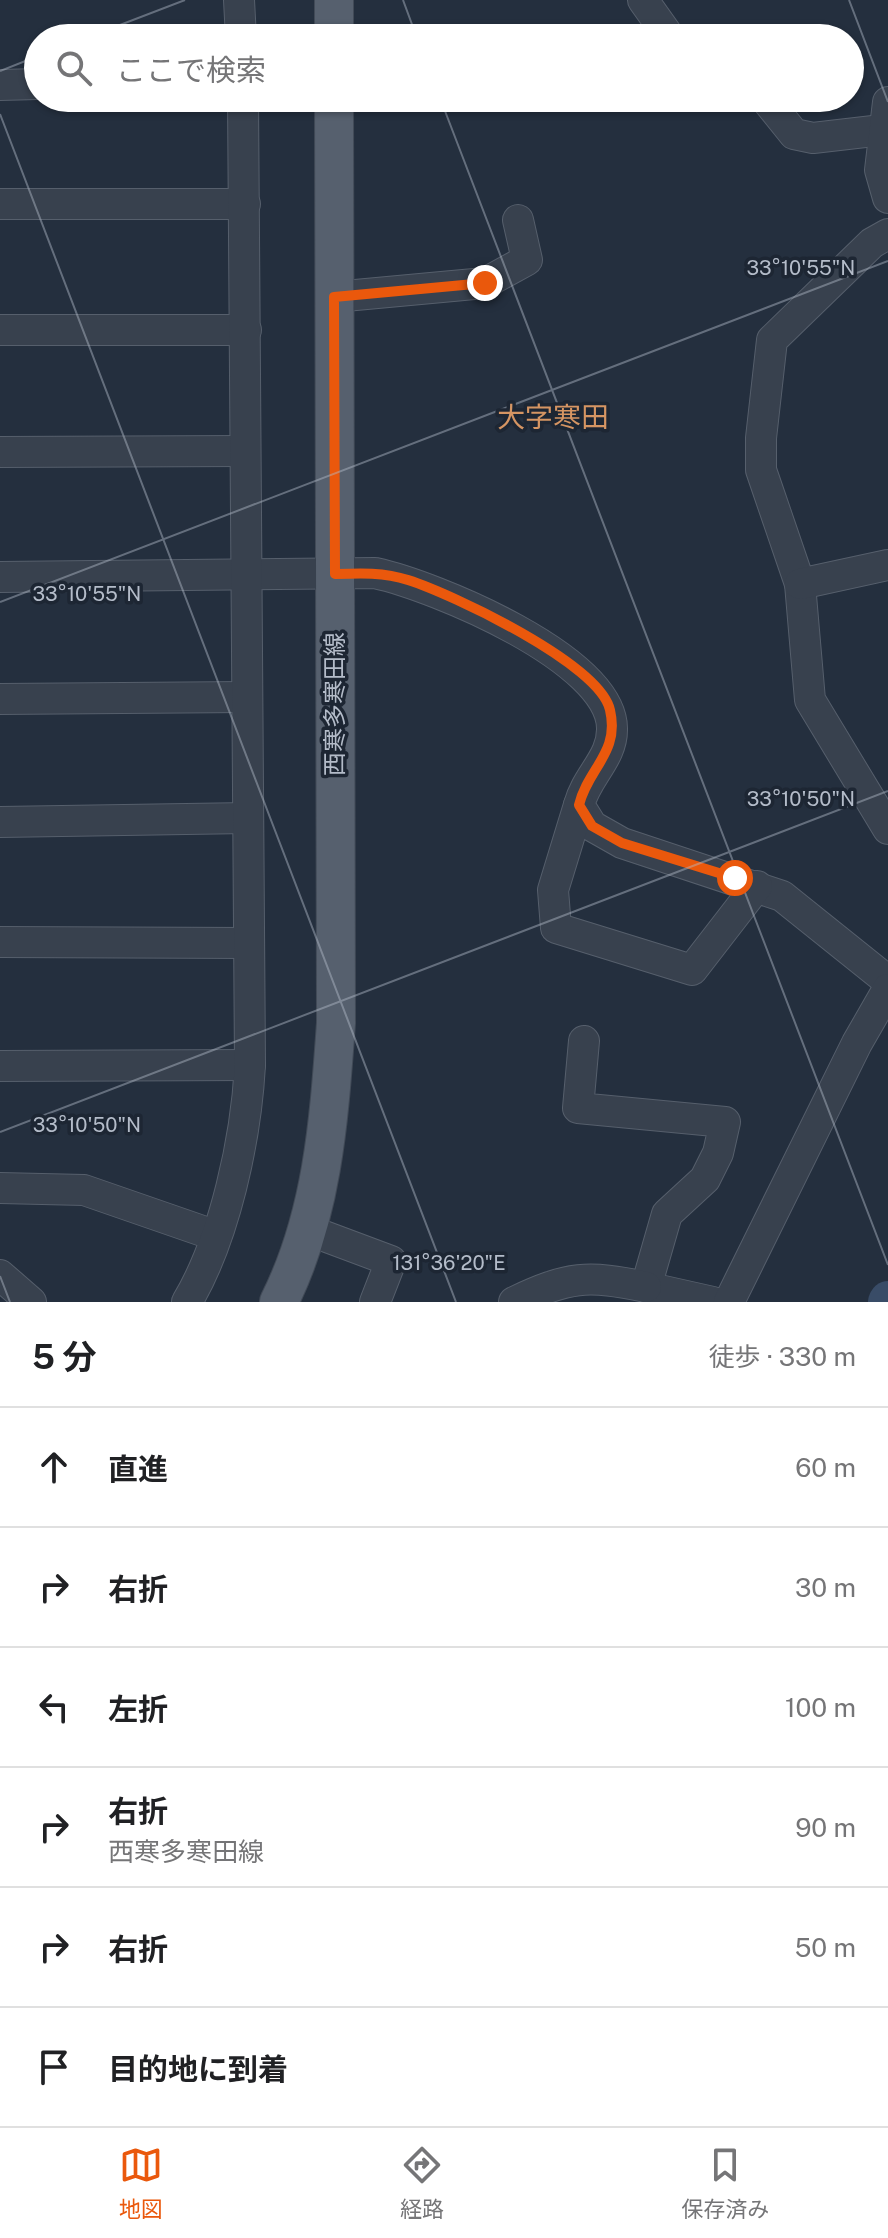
<!DOCTYPE html>
<html lang="ja">
<head>
<meta charset="utf-8">
<style>
  :root { --surface:#fff; --page:#f2f2f2; --text:#202124; --muted:#757577; --line:#e0e0e0; --accent:#ea580c }
  body { margin:0; font-family:"Public Sans","Noto Sans JP",sans-serif; background:var(--page); color:var(--text) }
  .stop { position:absolute; width:24px; height:24px; margin:-18px; border:6px solid #ea580c; border-radius:50%; background:#fff }
  .stop.end { background:#ea580c; border-color:#fff; box-shadow:0 2px 8px #0008 }
  .list { margin:0; padding:0; list-style:none }
  h2 { display:flex; justify-content:space-between; align-items:center; height:104px; margin:0; padding:0 32px; font-size:34px }
  h2 small { font-size:26px; font-weight:400; color:var(--muted) }
  .list li { display:grid; grid-template-columns:52px 1fr auto; gap:24px; align-items:center; box-sizing:border-box; height:120px; padding:0 32px; border-top:2px solid var(--line) }
  .list b { display:block; font-size:30px; white-space:nowrap }
  .list p { margin:0; font-size:26px; white-space:nowrap; color:var(--muted) }
  .list em { font-size:26px; font-style:normal; color:var(--muted) }
  .icon { flex:none; width:44px; height:44px; fill:none; stroke:currentColor; stroke-width:2; stroke-linecap:round; stroke-linejoin:round }
  .map { position:relative; flex:none; width:888px; height:1302px; overflow:hidden }
  .search { position:absolute; background:var(--surface); box-shadow:0 2px 6px #0004; left:24px; right:24px; top:24px; height:88px; display:flex; align-items:center; gap:20px; box-sizing:border-box; padding:0 28px; border-radius:44px; color:var(--muted); font-size:30px }
  .sheet { height:824px; background:var(--surface) }
  nav { display:flex; justify-content:space-around; align-items:center; box-sizing:border-box; height:112px; border-top:2px solid var(--line); background:var(--surface); font-size:22px; color:var(--muted) }
  nav a { display:grid; justify-items:center; gap:4px }
  nav .on { color:var(--accent) }
  .map>svg:first-child { display:block }
</style>
</head>
<body>
<div class="map">
<svg width="888" height="1302" viewBox="0 0 888 1302">
  <rect width="100%" height="100%" fill="#242f3e"/>
  <g fill="none" stroke-linecap="round" stroke-linejoin="round">
    <path stroke="#394c67" stroke-width="38" d="M887,1302L888,1300"/>
    <defs>
      <g id="minor">
        <path d="M239,0L241,38"/>
        <path d="M643,0L670,38"/>
        <path d="M0,85L38,84"/>
        <path d="M765,98L794,134L813,138L882,130"/>
        <path d="M888,102L880,170L888,198"/>
        <path d="M0,204H245"/>
        <path d="M888,234L872,243L772,340L761,438V470L800,584L810,700L888,829"/>
        <path d="M334,297L485,283L527,260L518,220"/>
        <path d="M0,330H246"/>
        <path d="M0,452L244,451"/>
        <path d="M0,577L375,573C435,586 611,659 612,728C613,758 587,775 579,805L592,826L622,843L782,896L888,981"/>
        <path d="M800,584L888,565"/>
        <path d="M0,699L245,697"/>
        <path d="M579,805L553,890L556,928L692,970L757,886"/>
        <path d="M0,822L248,818"/>
        <path d="M0,942L248,943"/>
        <path d="M584,1041L578,1108L725,1122L718,1153L705,1179L667,1214L646,1287L713,1302"/>
        <path d="M0,1066L250,1065"/>
        <path d="M0,1188L84,1190L214,1235"/>
        <path d="M308,1230L391,1261L375,1302"/>
        <path d="M0,1275L31,1302"/>
        <path d="M187,1302C225,1238 246,1139 250,1065L243,98"/>
        <path d="M514,1302C569,1276 587,1275 646,1287"/>
        <path d="M729,1302L857,1043L888,989"/>
      </g>
      <g id="major">
        <path d="M334,0V38"/>
        <path d="M279,1302C323,1214 329,1119 336,1023L334,98"/>
      </g>
    </defs>
    <use href="#minor" stroke="#565f6c" stroke-width="32"/>
    <use href="#major" stroke="#414a57" stroke-width="40"/>
    <use href="#minor" stroke="#38414e" stroke-width="30"/>
    <use href="#major" stroke="#56606e" stroke-width="38"/>
  </g>
  <g fill="none" stroke-linecap="round" stroke-linejoin="round">
    <path stroke="#ea580c" stroke-width="10" d="M485,283L334,297L335,574C360,573 384,572 408,580C452,594 600,664 610,710C620,753 588,768 579,805L592,826L622,843L735,878"/>
  </g>
  <path fill="none" stroke="#b4bcc9" stroke-width="2" stroke-opacity="0.45" d="M403,0L417,38M849,0L888,102M86,38L185,0M0,71L38,56M440,98L888,1265M0,114L456,1302M0,602L888,261M0,1132L888,791M0,1276L10,1302"/>
  <g text-anchor="middle" stroke-width="7" stroke-linejoin="round" paint-order="stroke">
    <g font-size="24" fill="#b4bcc9" stroke="#1d2633">
      <text transform="translate(335 704) rotate(-90)" y="8">西寒多寒田線</text>
    </g>
    <g font-size="28" fill="#d59563" stroke="#1d2633">
      <text x="553" y="427">大字寒田</text>
    </g>
  </g>
  <g font-size="20" text-anchor="middle" fill="#b4bcc9" stroke="#1d2633" stroke-width="7" stroke-linejoin="round" paint-order="stroke">
    <text x="801" y="275">33°10'55"N</text>
    <text x="87" y="601">33°10'55"N</text>
    <text x="801" y="806">33°10'50"N</text>
    <text x="87" y="1132">33°10'50"N</text>
    <text x="449" y="1270">131°36'20"E</text>
  </g>
</svg>
<div class="stop" style="left:735px;top:878px"></div>
<div class="stop end" style="left:485px;top:283px"></div>
<div class="search"><svg class="icon" aria-label="search" viewBox="0 0 24 24"><circle cx="10" cy="10" r="6"/><path d="M15 15l6 6"/></svg>ここで検索</div>
</div>
<section class="sheet">
<h2>5 分<small>徒歩 · 330 m</small></h2>
<ul class="list">
<li><svg class="icon" aria-label="ahead" viewBox="0 0 24 24"><path d="M12 20V5M6 11l6-6 6 6"/></svg><div><b>直進</b></div><em>60 m</em></li>
<li><svg class="icon" aria-label="right" viewBox="0 0 24 24"><path d="M7 20v-9h11M14 6l5 5-5 5"/></svg><div><b>右折</b></div><em>30 m</em></li>
<li><svg class="icon" aria-label="left" viewBox="0 0 24 24"><path d="M17 20v-9H6M10 6l-5 5 5 5"/></svg><div><b>左折</b></div><em>100 m</em></li>
<li><svg class="icon" aria-label="right" viewBox="0 0 24 24"><path d="M7 20v-9h11M14 6l5 5-5 5"/></svg><div><b>右折</b><p>西寒多寒田線</p></div><em>90 m</em></li>
<li><svg class="icon" aria-label="right" viewBox="0 0 24 24"><path d="M7 20v-9h11M14 6l5 5-5 5"/></svg><div><b>右折</b></div><em>50 m</em></li>
<li><svg class="icon" aria-label="arrive" viewBox="0 0 24 24"><path d="M6 21V4h12l-3 4 3 4H6"/></svg><div><b>目的地に到着</b></div></li>
</ul>
</section>
<nav>
<a class="on"><svg class="icon" aria-label="map" viewBox="0 0 24 24"><path d="M3 6l6-2 6 2 6-2v14l-6 2-6-2-6 2zM9 4v14M15 6v14"/></svg>地図</a>
<a><svg class="icon" aria-label="directions" viewBox="0 0 24 24"><path d="M12 3l9 9-9 9-9-9zM9 14v-3h6M13 9l2 2-2 2"/></svg>経路</a>
<a><svg class="icon" aria-label="saved" viewBox="0 0 24 24"><path d="M7 4h10v16l-5-4-5 4z"/></svg>保存済み</a>
</nav>
</body>
</html>
